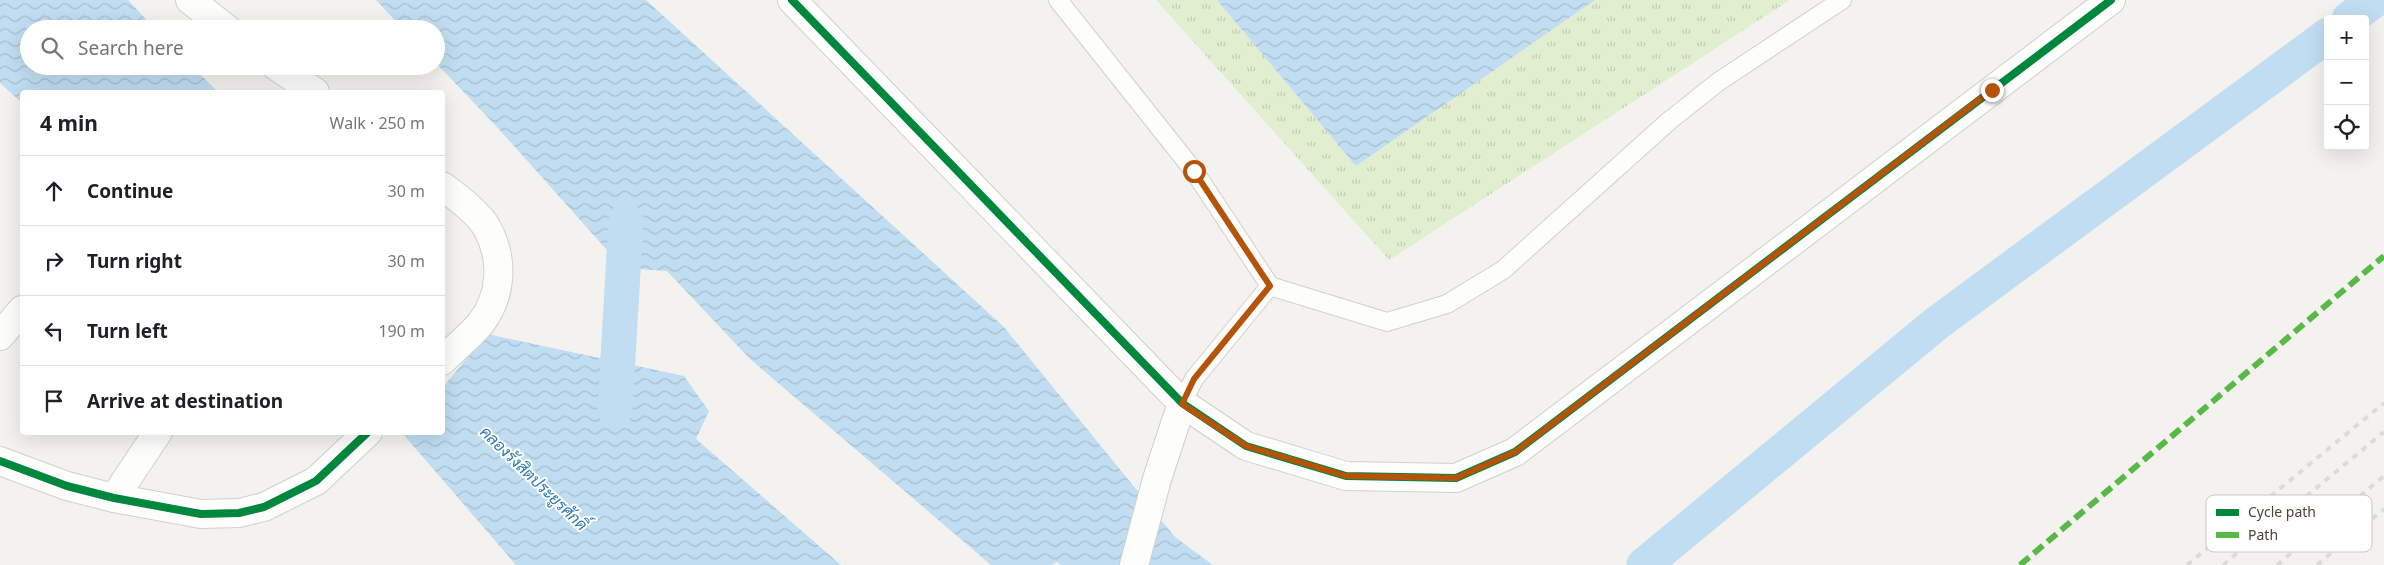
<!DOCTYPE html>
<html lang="en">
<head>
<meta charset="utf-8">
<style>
  :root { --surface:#fff; --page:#f6f6f6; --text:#202124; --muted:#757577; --line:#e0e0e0 }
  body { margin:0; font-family:"Noto Sans",Sarabun,sans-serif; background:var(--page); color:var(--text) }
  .controls { position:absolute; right:15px; top:15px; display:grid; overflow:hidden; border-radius:5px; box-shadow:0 5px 20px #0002 }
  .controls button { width:45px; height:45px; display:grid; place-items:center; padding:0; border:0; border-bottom:1px solid var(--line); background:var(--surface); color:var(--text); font:25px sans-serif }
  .stop { position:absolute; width:15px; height:15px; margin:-11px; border:4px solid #b45309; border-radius:50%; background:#fff }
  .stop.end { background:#b45309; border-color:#fff; box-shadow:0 1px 5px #0008 }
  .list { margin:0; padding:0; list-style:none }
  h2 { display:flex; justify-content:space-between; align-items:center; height:65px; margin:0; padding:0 20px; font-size:21px }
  h2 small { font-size:16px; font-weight:400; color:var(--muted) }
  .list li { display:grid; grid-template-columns:32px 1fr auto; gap:15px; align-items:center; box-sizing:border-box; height:70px; padding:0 20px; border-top:1px solid var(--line) }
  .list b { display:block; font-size:19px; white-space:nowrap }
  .list em { font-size:16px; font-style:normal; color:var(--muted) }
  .icon { flex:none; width:28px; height:28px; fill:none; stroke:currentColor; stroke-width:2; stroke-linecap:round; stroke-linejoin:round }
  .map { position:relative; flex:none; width:2384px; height:565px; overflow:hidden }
  .search { position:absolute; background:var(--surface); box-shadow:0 5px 20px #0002; left:20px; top:20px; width:425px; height:55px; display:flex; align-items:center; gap:12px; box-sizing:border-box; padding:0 18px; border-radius:28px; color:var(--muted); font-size:19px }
  .panel { position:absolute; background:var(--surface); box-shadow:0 5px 20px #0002; left:20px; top:90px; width:425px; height:345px; border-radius:5px }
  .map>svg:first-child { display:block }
</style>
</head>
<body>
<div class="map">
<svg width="2384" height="565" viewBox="0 0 2384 565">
  <defs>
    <pattern id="grass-tufts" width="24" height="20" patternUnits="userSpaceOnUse" patternTransform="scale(1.25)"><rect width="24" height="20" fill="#e1eecf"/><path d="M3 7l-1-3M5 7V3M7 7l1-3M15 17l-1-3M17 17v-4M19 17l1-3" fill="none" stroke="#c3cdb2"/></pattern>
    <pattern id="water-waves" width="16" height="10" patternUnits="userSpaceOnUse" patternTransform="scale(1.25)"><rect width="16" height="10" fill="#c0ddf1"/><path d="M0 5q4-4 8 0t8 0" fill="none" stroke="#a6bfcf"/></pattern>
  </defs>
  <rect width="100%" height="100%" fill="#f4f2ee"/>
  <path fill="url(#grass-tufts)" d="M1156,0H1217L1356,166L1595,0H1790L1389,260Z"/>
  <g fill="url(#water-waves)">
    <path d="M0,0H128L155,29H29V66H192L218,92H22V103L0,83Z"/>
    <path d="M376,0H646L1004,327L1175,537L1213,565H1061L1057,562L1051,565H991L750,359L667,271L623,268L497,127L436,63V29H403Z"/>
    <path d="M1217,0H1595L1356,166Z"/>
    <path d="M487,334L684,376L709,411L696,439L841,565H516L403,434L442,432L443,387Z"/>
  </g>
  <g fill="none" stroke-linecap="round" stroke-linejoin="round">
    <g stroke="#c0ddf1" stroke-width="35">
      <path d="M2349,19L2375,0"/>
      <path d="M615,410L626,220"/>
      <path d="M1644,565L1937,323L2328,35"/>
    </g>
    <defs>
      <g id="service">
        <path d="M1058,0L1194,171L1270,286"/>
        <path d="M1182,403L1194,379L1270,286L1387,322L1447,304L1503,270L1669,121L1718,82L1842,0"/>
      </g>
      <g id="minor">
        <path d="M190,0L227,29"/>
        <path d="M792,0L1182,403L1246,446L1346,476L1456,478L1515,452L2111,0"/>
        <path d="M276,66L315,92"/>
        <path d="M442,186C456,196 479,213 487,228C504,259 502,295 481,323C470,336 455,348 442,361"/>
        <path d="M0,336L22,310"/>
        <path d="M0,461L67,486L114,498L201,514L239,513L264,507L316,481L368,432"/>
        <path d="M114,498L158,432"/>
        <path d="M1134,565L1157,479L1182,403"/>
      </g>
    </defs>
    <use href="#service" stroke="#d2d0cb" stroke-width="20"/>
    <use href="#minor" stroke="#d2d0cb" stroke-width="30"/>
    <use href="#service" stroke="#fdfdfc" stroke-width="18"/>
    <use href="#minor" stroke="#fdfdfc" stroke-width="28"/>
    <g stroke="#dbdbda" stroke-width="4" stroke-dasharray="6 6" stroke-linecap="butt">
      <path d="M2187,565L2384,403"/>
      <path d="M2223,565L2384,432"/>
      <path d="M2277,565L2384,476"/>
      <path d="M2317,565L2384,509"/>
    </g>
    <path stroke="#58b947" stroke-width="6" stroke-dasharray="12 6" stroke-linecap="butt" d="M2020,565L2384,256"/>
    <defs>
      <g id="cycleway">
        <path d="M792,0L1182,403L1246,446L1346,476L1456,478L1515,452L2111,0"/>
        <path d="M0,461L67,486L114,498L201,514L239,513L264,507L316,481L368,432"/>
      </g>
    </defs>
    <use href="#cycleway" stroke="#fff" stroke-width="11"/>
    <use href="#cycleway" stroke="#00873e" stroke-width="8"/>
  </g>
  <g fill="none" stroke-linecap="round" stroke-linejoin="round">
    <path stroke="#b45309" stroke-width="6" d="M1194,171L1270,286L1194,379L1182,404L1246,446L1346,476L1456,478L1515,452L1992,90"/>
  </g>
  <g text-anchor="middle" stroke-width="4" stroke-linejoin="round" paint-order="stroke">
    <g font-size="16" font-style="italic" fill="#2e7ab2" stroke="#fff">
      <text transform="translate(534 478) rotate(44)" y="6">คลองรังสิตประยูรศักดิ์</text>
    </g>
  </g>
  <rect x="2206" y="495" width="166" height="57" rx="8" fill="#fff" stroke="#c9c7c4" stroke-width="1"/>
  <rect x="2216" y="509" width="23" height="7" fill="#00873e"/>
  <rect x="2216" y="532" width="23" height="6" fill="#58b947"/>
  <g font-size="14" fill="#4b4439">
    <text x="2248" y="517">Cycle path</text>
    <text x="2248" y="540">Path</text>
  </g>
</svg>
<div class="controls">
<button>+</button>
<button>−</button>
<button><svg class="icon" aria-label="locate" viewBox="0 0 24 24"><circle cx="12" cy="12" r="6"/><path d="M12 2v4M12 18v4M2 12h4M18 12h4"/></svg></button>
</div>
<div class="stop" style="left:1194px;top:171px"></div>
<div class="stop end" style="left:1992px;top:90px"></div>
<div class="search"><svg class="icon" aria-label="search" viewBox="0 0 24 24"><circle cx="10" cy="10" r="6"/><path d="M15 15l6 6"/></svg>Search here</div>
<section class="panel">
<h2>4 min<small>Walk · 250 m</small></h2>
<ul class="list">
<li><svg class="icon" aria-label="ahead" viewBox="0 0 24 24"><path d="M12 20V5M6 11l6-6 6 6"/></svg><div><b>Continue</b></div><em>30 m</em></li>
<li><svg class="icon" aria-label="right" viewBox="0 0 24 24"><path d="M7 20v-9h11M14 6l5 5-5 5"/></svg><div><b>Turn right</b></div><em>30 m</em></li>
<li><svg class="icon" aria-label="left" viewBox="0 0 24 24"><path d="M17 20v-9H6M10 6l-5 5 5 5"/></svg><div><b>Turn left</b></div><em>190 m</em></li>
<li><svg class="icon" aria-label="arrive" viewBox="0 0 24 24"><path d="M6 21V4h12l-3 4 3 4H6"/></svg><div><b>Arrive at destination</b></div></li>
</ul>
</section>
</div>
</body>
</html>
